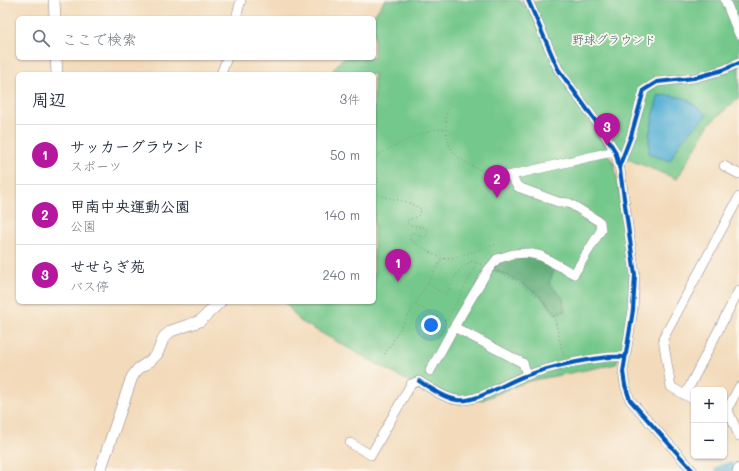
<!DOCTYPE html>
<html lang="ja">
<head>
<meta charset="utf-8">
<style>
  :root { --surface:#fff; --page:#f2f2f3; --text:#1f2937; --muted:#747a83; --line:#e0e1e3; --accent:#b5179e }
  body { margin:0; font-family:Mali,"Klee One",sans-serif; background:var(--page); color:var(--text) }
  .controls { position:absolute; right:12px; bottom:12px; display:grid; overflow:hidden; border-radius:6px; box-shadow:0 1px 3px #0004 }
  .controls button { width:36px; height:36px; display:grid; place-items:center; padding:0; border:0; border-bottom:1px solid var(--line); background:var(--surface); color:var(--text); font:20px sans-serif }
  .you { position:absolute; left:431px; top:325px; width:14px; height:14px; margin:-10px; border:3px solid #fff; border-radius:50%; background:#1a73e8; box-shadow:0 0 0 6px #1a73e833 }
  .badge { display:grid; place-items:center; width:26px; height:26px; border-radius:50%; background:var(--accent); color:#fff; font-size:13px; font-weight:700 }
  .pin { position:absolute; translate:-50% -33px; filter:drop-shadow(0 1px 2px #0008) }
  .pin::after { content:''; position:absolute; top:21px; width:14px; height:12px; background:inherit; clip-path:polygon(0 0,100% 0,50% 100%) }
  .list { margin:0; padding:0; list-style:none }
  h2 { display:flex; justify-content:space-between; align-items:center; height:52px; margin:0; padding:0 16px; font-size:17px }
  h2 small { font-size:13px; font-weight:400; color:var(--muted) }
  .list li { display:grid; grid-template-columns:26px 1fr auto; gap:12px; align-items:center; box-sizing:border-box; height:60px; padding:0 16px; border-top:1px solid var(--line) }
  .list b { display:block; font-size:15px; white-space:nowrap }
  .list p { margin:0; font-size:13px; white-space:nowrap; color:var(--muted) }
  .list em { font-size:13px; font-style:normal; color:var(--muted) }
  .icon { flex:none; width:22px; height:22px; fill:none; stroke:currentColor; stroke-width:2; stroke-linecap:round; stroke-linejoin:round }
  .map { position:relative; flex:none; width:739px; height:471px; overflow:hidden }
  .search { position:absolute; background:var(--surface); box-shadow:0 1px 3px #0004; left:16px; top:16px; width:360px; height:44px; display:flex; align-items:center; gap:10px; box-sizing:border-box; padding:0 14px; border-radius:6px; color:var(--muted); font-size:15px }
  .panel { position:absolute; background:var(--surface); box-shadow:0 1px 3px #0004; left:16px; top:72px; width:360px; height:232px; border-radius:6px }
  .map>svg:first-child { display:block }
</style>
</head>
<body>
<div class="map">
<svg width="739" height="471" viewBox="0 0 739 471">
  <rect width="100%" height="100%" fill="#fbf7ec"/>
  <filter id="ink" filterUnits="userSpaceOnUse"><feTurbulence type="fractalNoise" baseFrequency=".025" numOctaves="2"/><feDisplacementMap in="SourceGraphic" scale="8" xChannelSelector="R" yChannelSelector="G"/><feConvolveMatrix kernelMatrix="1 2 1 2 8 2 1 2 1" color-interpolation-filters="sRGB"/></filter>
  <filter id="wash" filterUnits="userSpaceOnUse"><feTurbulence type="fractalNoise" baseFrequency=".012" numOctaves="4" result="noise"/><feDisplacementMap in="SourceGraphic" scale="16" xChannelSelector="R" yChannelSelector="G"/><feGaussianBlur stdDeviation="0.9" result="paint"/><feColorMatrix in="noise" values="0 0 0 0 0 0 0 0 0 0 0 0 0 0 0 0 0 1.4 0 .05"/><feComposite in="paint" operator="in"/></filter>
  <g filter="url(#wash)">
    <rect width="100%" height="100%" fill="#f3daba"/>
    <path fill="#74c88b" stroke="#487c74" d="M385,0H520L523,6L542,0H739V98L709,124L677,179L605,150L614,163C625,228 644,301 616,364L529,381L482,400L458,403L402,378L300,321L285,302H374V74H330L343,58H374V18H372Z"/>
    <path fill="#5fac77" stroke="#3d6e6a" d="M528,254L555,268L549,283L563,298L565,311L555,314L542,297L516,280L492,269L498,261Z"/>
    <path fill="#57b1d5" stroke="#39709a" d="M668,95L685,98L707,115L681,141L670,161L649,154V135L658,96Z"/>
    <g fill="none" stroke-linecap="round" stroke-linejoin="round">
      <path stroke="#57b1d5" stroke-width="12" d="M721,471L729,468"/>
    </g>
  </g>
  <g filter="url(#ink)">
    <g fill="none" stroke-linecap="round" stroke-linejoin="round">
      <defs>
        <g id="minor">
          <path d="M528,0L558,69L602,130L615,151L620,170L635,275L633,310L623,372L625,385L630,400L693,471"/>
          <path d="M725,0L739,34"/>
          <path d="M236,18L241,0"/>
          <path d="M221,74L227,58"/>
          <path d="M724,166L739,174"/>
          <path d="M619,167L631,136L644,90L657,82L694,78L723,70L739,63"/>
          <path d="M489,174L508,176L615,151"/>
          <path d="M454,327L523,363L527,375"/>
          <path d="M430,371L454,327L488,270L497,259L513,254L528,253L541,256L574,274L601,230L600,222L569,203L558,202L518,187L512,178L508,176"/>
          <path d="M685,395L739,290"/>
          <path d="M694,400L671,387L663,339L739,197"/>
          <path d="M727,408L739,436"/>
          <path d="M724,409L730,404L739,387"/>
          <path d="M350,443L371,455L411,384L419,381C430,388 444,398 457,400C477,403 506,382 525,376C549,367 600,355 624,357"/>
          <path d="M737,471L739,468"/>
        </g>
        <g id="major">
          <path d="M54,0L55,18"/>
          <path d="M56,58L57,74"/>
          <path d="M100,471L132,377L138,369L150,361L157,354L164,337L171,331L200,321L220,302"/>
        </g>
      </defs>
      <use href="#minor" stroke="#87848c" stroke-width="10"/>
      <use href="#major" stroke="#87848c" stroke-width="12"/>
      <g stroke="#87848c" stroke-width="1" stroke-dasharray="1 3" stroke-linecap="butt">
        <path d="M447,109C443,143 450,157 481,170"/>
        <path d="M374,159L379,154C399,144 422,130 444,129"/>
        <path d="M374,171L378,176L377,183L374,187"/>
        <path d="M374,194L410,203L421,209C420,218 415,217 408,220L407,223L409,225L425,227L427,231V236L424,237L413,232L410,234V240L442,259L456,257L497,244"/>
        <path d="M498,272L514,280L540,298L554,316L564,357"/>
        <path d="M428,284L446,295C453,281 458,266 473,261L477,263"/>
        <path d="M416,305L447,322"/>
        <path d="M438,338L477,263L482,265"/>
        <path d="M385,354L442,259"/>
      </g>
      <use href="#minor" stroke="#fff" stroke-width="9"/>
      <use href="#major" stroke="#fff" stroke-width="11"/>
      <defs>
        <g id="cycleway">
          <path d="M528,0L558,69L602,130L615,151L620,170L635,275L633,310L623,372L625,385L630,400L693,471"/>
          <path d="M619,167L631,136L644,90L657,82L694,78L723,70L739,63"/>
          <path d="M419,381C430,388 444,398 457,400C477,403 506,382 525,376C549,367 600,355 624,357"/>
        </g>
      </defs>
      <use href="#cycleway" stroke="#fbf7ec" stroke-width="6"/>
      <use href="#cycleway" stroke="#0057b8" stroke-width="4"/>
    </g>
  </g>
  <g text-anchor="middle" stroke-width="3.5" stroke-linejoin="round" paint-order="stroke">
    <g font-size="12" fill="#365d6c" stroke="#fbf7ec">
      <text x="614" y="44">野球グラウンド</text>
    </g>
  </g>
</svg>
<div class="controls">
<button>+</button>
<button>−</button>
</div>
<div class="you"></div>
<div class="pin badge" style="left:398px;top:282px">1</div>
<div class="pin badge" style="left:497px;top:198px">2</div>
<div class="pin badge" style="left:607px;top:146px">3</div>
<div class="search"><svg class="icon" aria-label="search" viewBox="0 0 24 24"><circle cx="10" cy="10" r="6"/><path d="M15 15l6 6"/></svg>ここで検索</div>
<section class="panel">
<h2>周辺<small>3件</small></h2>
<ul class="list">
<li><span class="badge">1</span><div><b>サッカーグラウンド</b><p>スポーツ</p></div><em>50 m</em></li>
<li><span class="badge">2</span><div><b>甲南中央運動公園</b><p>公園</p></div><em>140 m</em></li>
<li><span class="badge">3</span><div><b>せせらぎ苑</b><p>バス停</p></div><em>240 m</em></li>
</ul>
</section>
</div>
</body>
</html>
